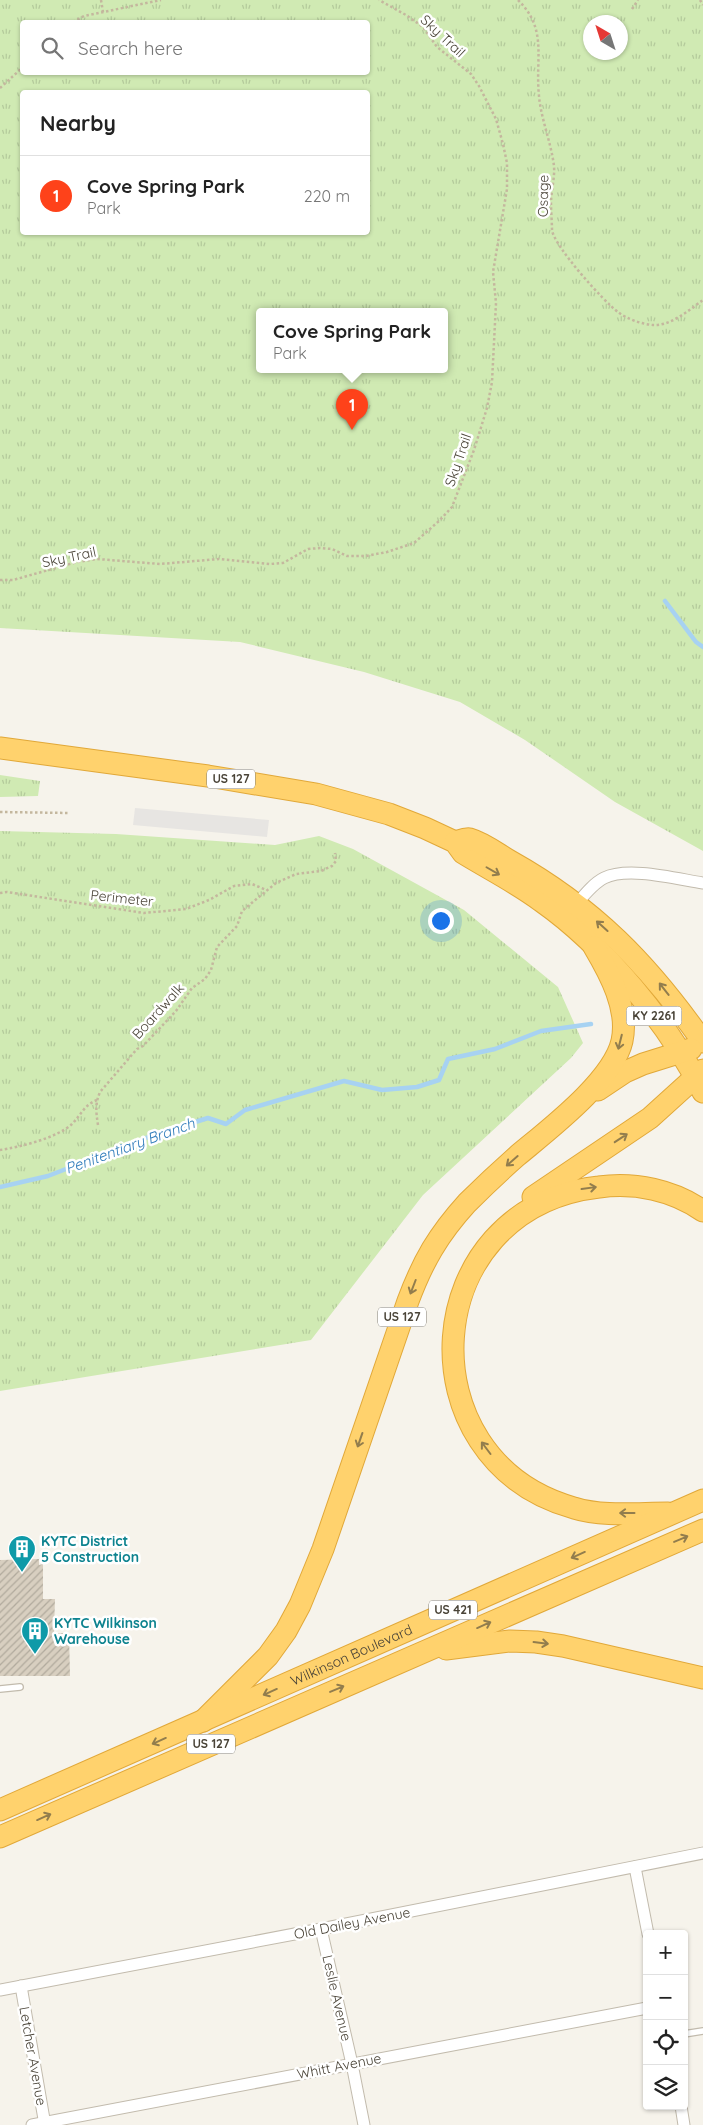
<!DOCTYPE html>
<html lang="en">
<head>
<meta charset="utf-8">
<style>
  :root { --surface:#fff; --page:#f2f2f2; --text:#222; --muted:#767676; --line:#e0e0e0; --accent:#fe421a }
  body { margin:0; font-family:Quicksand,sans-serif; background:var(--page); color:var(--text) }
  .controls { position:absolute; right:15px; bottom:15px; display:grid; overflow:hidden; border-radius:5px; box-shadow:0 1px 4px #0004 }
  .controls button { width:45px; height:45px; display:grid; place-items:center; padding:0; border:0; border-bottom:1px solid var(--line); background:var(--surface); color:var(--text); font:25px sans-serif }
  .compass { position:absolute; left:583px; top:15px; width:45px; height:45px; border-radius:50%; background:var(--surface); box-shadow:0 1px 4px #0004; rotate:321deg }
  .you { position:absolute; left:440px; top:920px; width:18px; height:18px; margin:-12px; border:4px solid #fff; border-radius:50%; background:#1a73e8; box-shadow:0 0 0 8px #1a73e833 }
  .badge { display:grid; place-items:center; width:32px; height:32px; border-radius:50%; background:var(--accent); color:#fff; font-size:16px; font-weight:700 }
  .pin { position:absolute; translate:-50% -41px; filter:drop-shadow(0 1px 2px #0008) }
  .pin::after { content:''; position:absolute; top:26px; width:18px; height:15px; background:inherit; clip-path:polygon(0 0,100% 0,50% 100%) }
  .popup { position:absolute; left:256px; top:308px; width:192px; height:65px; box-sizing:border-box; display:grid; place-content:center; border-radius:5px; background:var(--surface); filter:drop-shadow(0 1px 4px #0005); font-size:16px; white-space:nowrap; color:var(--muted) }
  .popup b { font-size:19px; color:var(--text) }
  .popup::after { content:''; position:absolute; left:50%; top:100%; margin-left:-10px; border:10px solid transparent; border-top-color:var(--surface) }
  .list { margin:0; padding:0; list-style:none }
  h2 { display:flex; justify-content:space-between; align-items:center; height:65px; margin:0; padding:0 20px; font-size:21px }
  h2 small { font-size:16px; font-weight:400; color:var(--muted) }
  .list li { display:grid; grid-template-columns:32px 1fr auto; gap:15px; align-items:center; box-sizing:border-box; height:80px; padding:0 20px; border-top:1px solid var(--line) }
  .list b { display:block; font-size:19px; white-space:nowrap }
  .list p { margin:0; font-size:16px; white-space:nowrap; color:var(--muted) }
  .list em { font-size:16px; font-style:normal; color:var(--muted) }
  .icon { flex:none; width:28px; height:28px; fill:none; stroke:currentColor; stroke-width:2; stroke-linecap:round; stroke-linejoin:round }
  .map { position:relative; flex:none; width:703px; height:2125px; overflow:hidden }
  .search { position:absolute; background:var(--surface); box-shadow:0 1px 4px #0004; left:20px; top:20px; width:350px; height:55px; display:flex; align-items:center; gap:12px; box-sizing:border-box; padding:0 18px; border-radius:5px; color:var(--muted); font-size:19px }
  .panel { position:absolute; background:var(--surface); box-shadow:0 1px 4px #0004; left:20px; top:90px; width:350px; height:145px; border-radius:5px }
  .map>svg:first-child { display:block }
</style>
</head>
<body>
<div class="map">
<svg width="703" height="2125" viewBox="0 0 703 2125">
  <defs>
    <pattern id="park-tufts" width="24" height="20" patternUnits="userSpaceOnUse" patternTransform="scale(1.25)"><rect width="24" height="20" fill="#d0eab3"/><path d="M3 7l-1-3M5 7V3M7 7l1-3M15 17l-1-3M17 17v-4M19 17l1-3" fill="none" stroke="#b4ca9b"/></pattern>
    <pattern id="building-hatch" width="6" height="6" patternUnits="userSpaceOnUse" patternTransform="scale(1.25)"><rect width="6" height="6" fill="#d8cfc0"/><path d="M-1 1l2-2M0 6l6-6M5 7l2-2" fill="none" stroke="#b1aa9d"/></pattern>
  </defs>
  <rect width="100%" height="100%" fill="#f6f3eb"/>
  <g fill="url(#park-tufts)" fill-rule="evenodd">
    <path d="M0,0H703V851L615,802L525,740L460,702L364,672L240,642L0,628ZM22,22H368V72H22ZM590,22H620V52H590ZM22,92H368V232H22ZM260,311H444V369H260Z"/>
    <path d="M0,775L40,781L38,796L0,797Z"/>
    <path d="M0,831L116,834L275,845L319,836L353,849L464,910L558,987L583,1043L571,1058L423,1195L311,1340L0,1391Z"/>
  </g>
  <path fill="#e7e5e2" d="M135,808L269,820L267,837L133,825Z"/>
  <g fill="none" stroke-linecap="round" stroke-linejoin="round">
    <g stroke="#a7d2f2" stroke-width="4.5">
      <path d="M665,601L696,642L703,647"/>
      <path d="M0,1187L48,1176L151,1136L208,1118L226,1124L245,1110L344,1081L382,1090L417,1087L439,1080L448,1059L495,1049L541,1031L591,1024"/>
    </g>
  </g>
  <path fill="url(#building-hatch)" d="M39,1559V1565L43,1564V1599H55L54,1633H69L70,1676H0V1560Z"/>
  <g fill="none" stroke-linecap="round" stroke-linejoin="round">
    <defs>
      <g id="lane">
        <path d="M0,1689L20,1687"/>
        <path d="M684,2034L703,2031"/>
      </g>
      <g id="street">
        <path d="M573,908C582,898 592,884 604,878C628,866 677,879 703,883"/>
        <path d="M635,1867L648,1934"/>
        <path d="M321,1929L352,2064L364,2125"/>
        <path d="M21,1986L45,2125"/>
        <path d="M0,1990L321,1929L703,1853"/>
        <path d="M681,2106L684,2125"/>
        <path d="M32,2125L647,2008"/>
      </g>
      <g id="highway">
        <path d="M0,748L208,776L316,794L389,814L425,828L455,842L463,853C489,869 517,883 541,901C605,946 668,1023 703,1092"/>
        <path d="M455,842C459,841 465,838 470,839C484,843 498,854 510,861C594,908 648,964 703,1042"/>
        <path d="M598,1090L625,1072L643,1064L691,1049"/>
        <path d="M533,1197L650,1118L703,1070"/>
        <path d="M668,1513C637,1513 603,1517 574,1508C402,1460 416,1208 599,1187C635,1182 673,1190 703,1211"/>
        <path d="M446,1649L510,1641L536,1642L563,1646L703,1678"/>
        <path d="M203,1721L268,1656L286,1631L300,1605L323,1549L408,1301C423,1261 438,1235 467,1203C483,1187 500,1171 517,1156C548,1130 613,1081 622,1041C629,1009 610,974 594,947"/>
        <path id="s1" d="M0,1810L703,1500"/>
        <path d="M0,1837L703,1530"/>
      </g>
    </defs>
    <use href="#lane" stroke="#c2bbad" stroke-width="8"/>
    <use href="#street" stroke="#c2bbad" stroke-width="13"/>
    <use href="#highway" stroke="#e1a839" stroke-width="23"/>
    <g stroke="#c4b79e" stroke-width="2.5" stroke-dasharray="2.5 2.5" stroke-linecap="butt">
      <path d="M101,0L103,12"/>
      <path d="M518,0C548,29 535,58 539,96C541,119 551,142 554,166C555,178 551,191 551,204C551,212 552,222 552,230C554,246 604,302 618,312C627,319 641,324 653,325C671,326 689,310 703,300"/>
      <path d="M700,0L703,5"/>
      <path d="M632,9L638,0"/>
      <path d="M73,22L84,16L161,0"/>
      <path d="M0,88L22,68"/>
      <path d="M0,580H13L77,562L97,559L160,564L219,559L270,564L283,563L308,549L320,548L332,549L347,556H366L387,552L414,543L439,521L452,507L474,450L487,408L492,382L496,303L493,272L507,189V163L503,144L496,119L479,86L471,74L437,47L423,27L406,15L379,0"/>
      <path d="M0,812L69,813"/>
      <path d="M0,893L7,892L144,913L186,909L209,900L234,886L252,884L266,890"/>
      <path d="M98,1125C96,1112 95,1104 100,1092L137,1049L143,1046L176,1011L192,988L205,979L211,970L217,947L237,926L242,911L276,883L296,874L321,871L332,866L336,861L335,853"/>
      <path d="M0,1150C20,1147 57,1138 72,1124C81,1115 84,1105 97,1100"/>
    </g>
    <use href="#lane" stroke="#fff" stroke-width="5.5"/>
    <use href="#street" stroke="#fff" stroke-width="11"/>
    <use href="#highway" stroke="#ffd26d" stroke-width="21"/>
  </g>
  <defs><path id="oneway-shaft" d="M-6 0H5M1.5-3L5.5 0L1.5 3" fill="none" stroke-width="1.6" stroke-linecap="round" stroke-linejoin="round" transform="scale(1.25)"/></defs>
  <g stroke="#927d4d">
    <use href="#oneway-shaft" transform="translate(493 871) rotate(30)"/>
    <use href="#oneway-shaft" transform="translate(602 926) rotate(-138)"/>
    <use href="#oneway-shaft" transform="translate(664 989) rotate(-128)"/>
    <use href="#oneway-shaft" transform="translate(620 1042) rotate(104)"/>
    <use href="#oneway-shaft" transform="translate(621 1138) rotate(-33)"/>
    <use href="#oneway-shaft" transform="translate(512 1161) rotate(139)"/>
    <use href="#oneway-shaft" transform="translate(589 1188) rotate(-8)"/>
    <use href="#oneway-shaft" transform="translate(413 1287) rotate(111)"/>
    <use href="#oneway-shaft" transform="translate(360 1440) rotate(109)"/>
    <use href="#oneway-shaft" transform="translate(486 1448) rotate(-127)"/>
    <use href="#oneway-shaft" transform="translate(627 1513) rotate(180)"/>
    <use href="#oneway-shaft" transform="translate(681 1539) rotate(-23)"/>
    <use href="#oneway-shaft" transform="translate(578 1555) rotate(156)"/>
    <use href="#oneway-shaft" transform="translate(484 1625) rotate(-24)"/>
    <use href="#oneway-shaft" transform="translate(541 1643) rotate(7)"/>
    <use href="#oneway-shaft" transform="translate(337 1689) rotate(-23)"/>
    <use href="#oneway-shaft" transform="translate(270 1692) rotate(156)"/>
    <use href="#oneway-shaft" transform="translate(159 1741) rotate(156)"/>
    <use href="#oneway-shaft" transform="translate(44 1817) rotate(-24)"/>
  </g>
  <defs>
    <symbol id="building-pin" viewBox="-11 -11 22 30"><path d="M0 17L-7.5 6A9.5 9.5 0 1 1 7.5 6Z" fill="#0f9aa8" stroke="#fff"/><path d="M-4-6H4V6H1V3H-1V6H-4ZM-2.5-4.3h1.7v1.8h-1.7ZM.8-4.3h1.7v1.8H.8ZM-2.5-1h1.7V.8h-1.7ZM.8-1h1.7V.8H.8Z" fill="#fff"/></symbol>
  </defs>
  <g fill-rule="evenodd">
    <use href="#building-pin" x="6" y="1533" width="32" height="43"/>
    <use href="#building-pin" x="19" y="1615" width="32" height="43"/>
  </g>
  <g text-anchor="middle" stroke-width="5" stroke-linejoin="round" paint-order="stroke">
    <g fill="#fff" stroke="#807c74" stroke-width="1">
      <rect x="207" y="769.5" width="48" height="19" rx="4"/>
      <rect x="626.5" y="1006.5" width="55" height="19" rx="4"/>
      <rect x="378" y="1307.5" width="48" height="19" rx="4"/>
      <rect x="429" y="1600.5" width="48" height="19" rx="4"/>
      <rect x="187" y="1734.5" width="48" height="19" rx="4"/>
    </g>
    <g font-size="12" font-weight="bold" fill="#4a4438">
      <text x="231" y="783">US 127</text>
      <text x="654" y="1020">KY 2261</text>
      <text x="402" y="1321">US 127</text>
      <text x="453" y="1614">US 421</text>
      <text x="211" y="1748">US 127</text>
    </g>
    <g font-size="14" fill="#4a4438" stroke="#fff">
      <text transform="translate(443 36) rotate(43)" y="5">Sky Trail</text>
      <text transform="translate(543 196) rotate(-89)" y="5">Osage</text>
      <text transform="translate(458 460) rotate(-71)" y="5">Sky Trail</text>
      <text transform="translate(69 557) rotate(-12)" y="5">Sky Trail</text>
      <text transform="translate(122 898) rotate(6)" y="5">Perimeter</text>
      <text transform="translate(158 1011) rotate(-48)" y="5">Boardwalk</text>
      <text dy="5" stroke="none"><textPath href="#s1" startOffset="384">Wilkinson Boulevard</textPath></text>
      <text transform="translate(352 1923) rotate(-11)" y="5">Old Dailey Avenue</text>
      <text transform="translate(337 1998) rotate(77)" y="5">Leslie Avenue</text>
      <text transform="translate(33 2056) rotate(80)" y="5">Letcher Avenue</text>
      <text transform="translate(339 2066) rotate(-11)" y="5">Whitt Avenue</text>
    </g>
    <g font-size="14" font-weight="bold" fill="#0d838f" stroke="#fff" text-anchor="start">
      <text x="41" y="1546">KYTC District<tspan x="41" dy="16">5 Construction</tspan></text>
      <text x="54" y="1628">KYTC Wilkinson<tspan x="54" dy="16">Warehouse</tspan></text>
    </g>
    <g font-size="15" font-style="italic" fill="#2e7bba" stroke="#fff">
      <text transform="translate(130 1146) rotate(-20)" y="5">Penitentiary Branch</text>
    </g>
  </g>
</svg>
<div class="controls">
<button>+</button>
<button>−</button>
<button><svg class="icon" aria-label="locate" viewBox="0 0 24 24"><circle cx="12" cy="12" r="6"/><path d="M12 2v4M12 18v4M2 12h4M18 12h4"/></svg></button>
<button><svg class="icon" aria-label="layers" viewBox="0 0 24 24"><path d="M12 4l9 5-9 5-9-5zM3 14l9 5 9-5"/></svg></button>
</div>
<svg class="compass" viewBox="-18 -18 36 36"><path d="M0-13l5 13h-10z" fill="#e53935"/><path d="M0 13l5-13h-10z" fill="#767676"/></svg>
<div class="you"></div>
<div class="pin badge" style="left:352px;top:430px">1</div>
<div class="popup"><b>Cove Spring Park</b>Park</div>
<div class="search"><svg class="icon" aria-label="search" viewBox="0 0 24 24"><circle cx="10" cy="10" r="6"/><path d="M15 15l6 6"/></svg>Search here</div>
<section class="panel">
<h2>Nearby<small></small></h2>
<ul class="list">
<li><span class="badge">1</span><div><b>Cove Spring Park</b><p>Park</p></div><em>220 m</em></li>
</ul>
</section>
</div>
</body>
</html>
